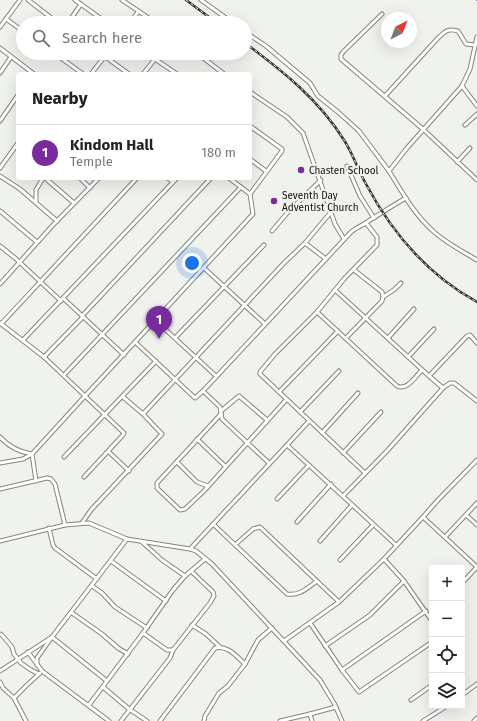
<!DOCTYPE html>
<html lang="en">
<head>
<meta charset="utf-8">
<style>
  :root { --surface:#fff; --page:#f2f2f2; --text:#222; --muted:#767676; --line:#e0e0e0; --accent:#782b9c }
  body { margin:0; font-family:"Fira Sans",sans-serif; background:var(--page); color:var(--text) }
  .controls { position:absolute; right:12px; bottom:12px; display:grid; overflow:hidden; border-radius:4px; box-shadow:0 4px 16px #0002 }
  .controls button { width:36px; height:36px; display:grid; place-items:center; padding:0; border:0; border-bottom:1px solid var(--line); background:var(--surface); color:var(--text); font:20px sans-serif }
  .compass { position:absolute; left:381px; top:12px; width:36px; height:36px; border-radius:50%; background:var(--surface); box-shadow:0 4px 16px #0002; rotate:42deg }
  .you { position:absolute; left:192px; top:263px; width:14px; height:14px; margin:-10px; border:3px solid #fff; border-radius:50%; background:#1a73e8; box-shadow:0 0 0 6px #1a73e833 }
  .badge { display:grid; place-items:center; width:26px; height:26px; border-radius:50%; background:var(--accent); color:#fff; font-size:13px; font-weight:700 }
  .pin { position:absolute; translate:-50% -33px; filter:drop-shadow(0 1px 2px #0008) }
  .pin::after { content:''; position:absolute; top:21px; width:14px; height:12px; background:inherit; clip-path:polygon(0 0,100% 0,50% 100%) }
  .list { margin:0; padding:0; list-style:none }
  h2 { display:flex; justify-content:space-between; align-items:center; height:52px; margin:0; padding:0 16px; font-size:17px }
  h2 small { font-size:13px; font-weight:400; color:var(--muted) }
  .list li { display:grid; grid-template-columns:26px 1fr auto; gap:12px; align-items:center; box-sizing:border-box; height:56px; padding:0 16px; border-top:1px solid var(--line) }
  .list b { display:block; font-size:15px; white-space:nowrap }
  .list p { margin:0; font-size:13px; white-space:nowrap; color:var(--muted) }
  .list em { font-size:13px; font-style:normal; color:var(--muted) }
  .icon { flex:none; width:22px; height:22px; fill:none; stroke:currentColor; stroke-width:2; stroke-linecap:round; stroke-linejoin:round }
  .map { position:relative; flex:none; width:477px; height:721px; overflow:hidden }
  .search { position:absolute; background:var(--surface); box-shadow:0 4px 16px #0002; left:16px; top:16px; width:236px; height:44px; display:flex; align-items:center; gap:10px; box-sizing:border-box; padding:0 14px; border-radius:22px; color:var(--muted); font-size:15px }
  .panel { position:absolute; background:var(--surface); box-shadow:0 4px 16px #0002; left:16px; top:72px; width:236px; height:108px; border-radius:4px }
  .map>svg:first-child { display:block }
</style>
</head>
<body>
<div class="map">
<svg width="477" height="721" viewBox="0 0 477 721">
  <rect width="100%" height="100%" fill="#f0f2ed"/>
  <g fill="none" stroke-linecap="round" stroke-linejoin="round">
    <path stroke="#aa88be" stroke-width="1" d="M476,0L477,1"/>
    <defs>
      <g id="minor">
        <path d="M28,0L58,23"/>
        <path d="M75,0L107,23"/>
        <path d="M122,0L156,23"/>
        <path d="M201,0L233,23"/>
        <path d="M382,14L343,52L341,55V59L424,130L477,180"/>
        <path d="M6,19L23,31"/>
        <path d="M68,23L81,4"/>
        <path d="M130,23L138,12"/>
        <path d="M0,27L20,0"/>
        <path d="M245,32L266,46L310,83L318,96L338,112L359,131L389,171"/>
        <path d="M477,37L470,69L462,86L407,148L389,171C402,192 414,214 433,231C446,243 462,251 477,260"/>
        <path d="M0,48L34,74"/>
        <path d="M54,53L83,74"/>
        <path d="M100,53L129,74"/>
        <path d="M146,53L177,74"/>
        <path d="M197,53L224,74"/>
        <path d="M0,73L11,57"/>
        <path d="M91,74L105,56"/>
        <path d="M143,74L155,59"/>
        <path d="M462,86L477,106"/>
        <path d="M250,92L287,117L303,133L335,224L344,239"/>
        <path d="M385,96L438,38C446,31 447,28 458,31L466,44L475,45"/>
        <path d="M0,121L18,95"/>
        <path d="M465,125L477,114"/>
        <path d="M250,159L266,171"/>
        <path d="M457,162L470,148"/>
        <path d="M347,166L360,196L374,218"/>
        <path d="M0,168L18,143"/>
        <path d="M0,176L20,189L57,221"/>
        <path d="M45,178L74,203"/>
        <path d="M80,178L90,188"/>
        <path d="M168,178L173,182"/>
        <path d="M229,178L250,194"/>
        <path d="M36,202V190L43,178"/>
        <path d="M0,211L37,242"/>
        <path d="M272,231L288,212L321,180"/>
        <path d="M305,243L326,259"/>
        <path d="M0,246L15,258L61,301"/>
        <path d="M204,268L265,324"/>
        <path d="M0,284L53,225L99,178"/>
        <path d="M335,290L429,376L443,388"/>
        <path d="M383,297L395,289L401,283"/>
        <path d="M63,298L124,355"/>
        <path d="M317,312L397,386C407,391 415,377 422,370"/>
        <path d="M82,316L211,178"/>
        <path d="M155,320L216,376"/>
        <path d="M0,323L44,357L85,396L135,342L195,398L203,391L351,232C357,227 364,225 370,220C382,213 393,205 406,198"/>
        <path d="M1,324L137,178"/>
        <path d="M175,338L264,245"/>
        <path d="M346,338L382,301L383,297L382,292L354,270"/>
        <path d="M388,338L414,309"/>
        <path d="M23,340L177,178"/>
        <path d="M135,342L253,214L250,194L282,151V149L250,126"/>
        <path d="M44,357L83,317"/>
        <path d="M408,357L434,329"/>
        <path d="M64,375L241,187"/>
        <path d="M429,376L467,336L470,335L477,343"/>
        <path d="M203,391L220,407L222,419L269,463"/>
        <path d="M279,392L338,331"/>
        <path d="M221,411L239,396L267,420"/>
        <path d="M300,412L339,371"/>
        <path d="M143,414L284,263L305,243L331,212"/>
        <path d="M221,414L157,483V488L180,510L185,509L204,491L286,400"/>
        <path d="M322,433L358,393"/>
        <path d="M0,437C9,447 19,452 32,454"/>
        <path d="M197,439L225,466"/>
        <path d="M287,445L309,421"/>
        <path d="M109,452L129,471"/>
        <path d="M343,453L381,412"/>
        <path d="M32,454L36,481"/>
        <path d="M64,457L156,361"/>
        <path d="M177,462L197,482L208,486"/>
        <path d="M0,463L23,459L32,454L85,396L124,433L123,435L84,477"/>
        <path d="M365,473L260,374V372L275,354L317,312L344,279L377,245V237L366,223"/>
        <path d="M0,489L47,478L51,479L55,484L65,525"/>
        <path d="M343,496L387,451L443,388L450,383H454L477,401"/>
        <path d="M277,499L309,465"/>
        <path d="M466,515L477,525"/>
        <path d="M423,517L477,567"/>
        <path d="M297,522L331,484"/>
        <path d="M82,523L91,510L162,434L143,414L123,397"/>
        <path d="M213,524L287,594C300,596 307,588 317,581"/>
        <path d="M49,528L53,545L55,548L97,579"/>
        <path d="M445,537L477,503"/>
        <path d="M0,541L65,525L89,523L127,539L190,549L196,551L212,564L320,680L334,703L342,721"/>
        <path d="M320,541L352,505"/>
        <path d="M142,542L162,560L185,576"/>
        <path d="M236,544L253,529L260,527L339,602"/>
        <path d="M190,549L287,445L396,545"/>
        <path d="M384,559L404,581L432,621"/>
        <path d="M340,560L373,525"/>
        <path d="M111,561L166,601"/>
        <path d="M462,583L477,567"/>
        <path d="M92,586L102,593L115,607L147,628"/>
        <path d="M72,613L102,634L118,648L128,654"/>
        <path d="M310,623L342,670L359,692L432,642"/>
        <path d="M192,625L206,634L220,647"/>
        <path d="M143,633L167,650H173L210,603L214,596L213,592L191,571"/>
        <path d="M0,634L2,635L12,647L14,654L21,663L31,670L39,674"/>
        <path d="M284,641L339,602L384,559L423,517L438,500L477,460"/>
        <path d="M325,646L370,615L404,581"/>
        <path d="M28,652L42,671L109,721"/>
        <path d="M37,665V658L52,637L127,539"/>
        <path d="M342,670L426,611"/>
        <path d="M0,671L52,637L107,681"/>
        <path d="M0,682L3,688L14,698L26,721"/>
        <path d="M103,687L129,709L147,721"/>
        <path d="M462,695L477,684"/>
        <path d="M14,698L26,686L40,673"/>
        <path d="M411,700L432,685"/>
        <path d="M89,705L143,633L173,590L185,576L205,559"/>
        <path d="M310,714L336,707"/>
        <path d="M121,721L170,658L173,650"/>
        <path d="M160,721L215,648C228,645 236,656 245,664"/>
        <path d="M204,721L205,716L219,693L228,686L245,664L258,640L272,628"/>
        <path d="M280,721L310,714L312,721"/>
        <path d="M423,721L447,706"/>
        <path d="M474,721L477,718"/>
      </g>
    </defs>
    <use href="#minor" stroke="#838581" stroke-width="5"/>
    <use href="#minor" stroke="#fff" stroke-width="3"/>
    <defs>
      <g id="rail">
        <path d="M186,0L217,23"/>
        <path d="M245,43C283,71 319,100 344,140C353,154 358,170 366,184C392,233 428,275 477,302"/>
      </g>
    </defs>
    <use href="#rail" stroke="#333432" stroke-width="2.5"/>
    <use href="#rail" stroke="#f0f2ed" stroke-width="1" stroke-dasharray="3" stroke-linecap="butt"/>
  </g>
  <g fill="#782b9c" stroke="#f0f2ed" stroke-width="1.5">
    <circle cx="301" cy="170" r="4"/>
    <circle cx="274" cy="201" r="4"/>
  </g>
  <g text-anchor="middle" stroke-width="4" stroke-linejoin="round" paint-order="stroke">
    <g font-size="10" fill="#10110f" stroke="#f0f2ed" text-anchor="start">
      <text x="309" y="174">Chasten School</text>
      <text x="282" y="199">Seventh Day<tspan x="282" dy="12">Adventist Church</tspan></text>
    </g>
  </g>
</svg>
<div class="controls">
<button>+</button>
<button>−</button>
<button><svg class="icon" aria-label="locate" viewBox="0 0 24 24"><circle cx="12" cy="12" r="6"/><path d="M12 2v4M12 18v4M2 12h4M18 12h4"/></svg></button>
<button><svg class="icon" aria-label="layers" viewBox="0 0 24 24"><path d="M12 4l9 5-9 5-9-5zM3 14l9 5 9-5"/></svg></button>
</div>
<svg class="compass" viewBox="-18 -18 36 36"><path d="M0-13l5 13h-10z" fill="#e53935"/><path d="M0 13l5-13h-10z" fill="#767676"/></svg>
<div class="you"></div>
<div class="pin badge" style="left:159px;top:339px">1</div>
<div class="search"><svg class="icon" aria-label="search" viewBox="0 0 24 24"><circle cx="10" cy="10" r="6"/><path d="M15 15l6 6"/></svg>Search here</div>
<section class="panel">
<h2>Nearby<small></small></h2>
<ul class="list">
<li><span class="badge">1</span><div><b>Kindom Hall</b><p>Temple</p></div><em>180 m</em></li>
</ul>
</section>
</div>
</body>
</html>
